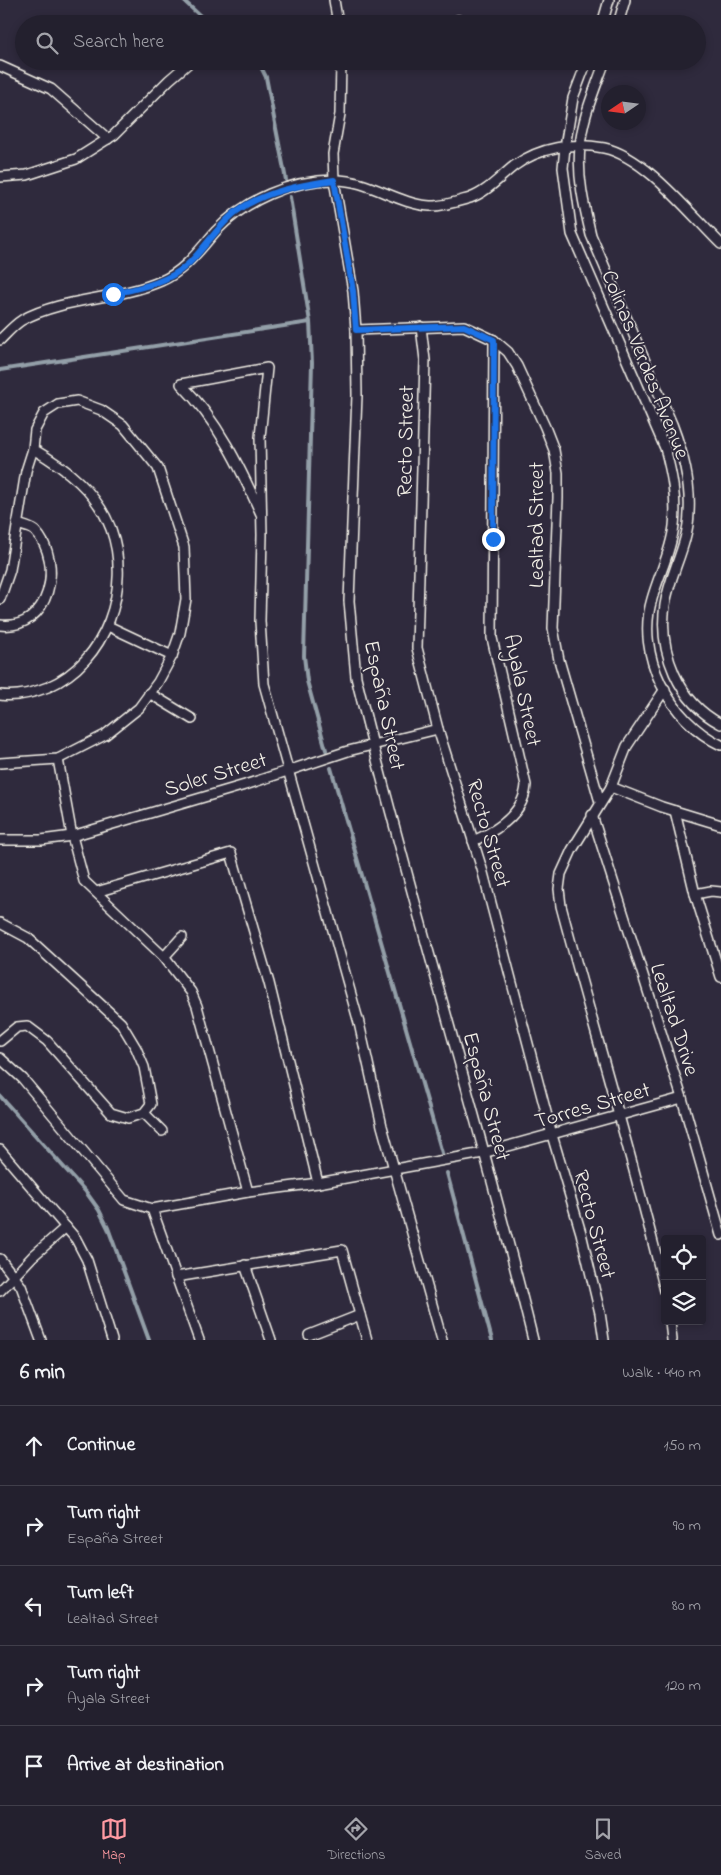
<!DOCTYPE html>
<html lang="en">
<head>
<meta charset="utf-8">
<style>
  :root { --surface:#23202e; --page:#2f2d3a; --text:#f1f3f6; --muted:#a3a3aa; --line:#403e4a; --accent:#ff9aa2 }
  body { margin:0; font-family:"Indie Flower",sans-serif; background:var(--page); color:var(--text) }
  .controls { position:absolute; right:15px; bottom:15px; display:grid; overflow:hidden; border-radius:5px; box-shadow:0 2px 8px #0003 }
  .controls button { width:45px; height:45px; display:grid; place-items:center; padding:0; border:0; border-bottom:1px solid var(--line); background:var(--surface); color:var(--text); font:25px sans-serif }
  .compass { position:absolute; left:601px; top:85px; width:45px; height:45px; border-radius:50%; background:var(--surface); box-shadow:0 2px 8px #0003; rotate:257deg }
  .stop { position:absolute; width:15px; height:15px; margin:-11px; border:4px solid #1a73e8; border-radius:50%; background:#fff }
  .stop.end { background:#1a73e8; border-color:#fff; box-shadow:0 1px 5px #0008 }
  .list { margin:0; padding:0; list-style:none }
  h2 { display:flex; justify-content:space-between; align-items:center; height:65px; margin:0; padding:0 20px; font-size:21px }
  h2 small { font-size:16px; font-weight:400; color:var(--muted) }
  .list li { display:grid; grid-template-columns:32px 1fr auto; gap:15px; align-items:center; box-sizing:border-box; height:80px; padding:0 20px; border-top:1px solid var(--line) }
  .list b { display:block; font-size:19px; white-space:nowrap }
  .list p { margin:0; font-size:16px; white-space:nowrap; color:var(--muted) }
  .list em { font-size:16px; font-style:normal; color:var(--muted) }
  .icon { flex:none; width:28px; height:28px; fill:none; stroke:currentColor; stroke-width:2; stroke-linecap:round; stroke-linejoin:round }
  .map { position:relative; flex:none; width:721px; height:1340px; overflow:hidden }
  .search { position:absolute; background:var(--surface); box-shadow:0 2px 8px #0003; left:15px; right:15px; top:15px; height:55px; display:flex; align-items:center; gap:12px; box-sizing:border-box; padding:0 18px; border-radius:28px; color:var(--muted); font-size:19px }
  .sheet { height:465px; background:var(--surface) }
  nav { display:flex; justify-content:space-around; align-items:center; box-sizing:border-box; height:70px; border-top:1px solid var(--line); background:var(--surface); font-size:14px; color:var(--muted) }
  nav a { display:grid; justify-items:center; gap:2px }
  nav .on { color:var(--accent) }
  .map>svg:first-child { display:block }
</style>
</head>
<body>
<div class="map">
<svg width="721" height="1340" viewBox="0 0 721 1340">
  <rect width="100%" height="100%" fill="#2f2a3d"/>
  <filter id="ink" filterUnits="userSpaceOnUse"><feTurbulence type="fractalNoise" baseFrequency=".02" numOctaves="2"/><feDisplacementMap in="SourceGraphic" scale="10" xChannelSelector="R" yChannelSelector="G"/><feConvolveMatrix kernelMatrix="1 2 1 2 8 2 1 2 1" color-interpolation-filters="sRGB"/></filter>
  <g filter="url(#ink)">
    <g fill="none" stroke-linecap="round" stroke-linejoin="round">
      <g stroke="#939fa8" stroke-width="4">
        <path d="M183,0L209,24"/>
        <path d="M258,61L266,77L286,180"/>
        <path d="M290,197L310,322L312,363L304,656L307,681L326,750"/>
        <path d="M0,370L310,322"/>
        <path d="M331,768L442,1153"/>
        <path d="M0,1096L86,1192L99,1210L108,1228L149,1340"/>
        <path d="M447,1173L492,1340"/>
      </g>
      <defs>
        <g id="street">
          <path d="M334,0L338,24"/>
          <path d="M448,24L458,20"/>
          <path d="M602,24L609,0"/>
          <path d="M618,24L625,0"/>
          <path d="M341,61L340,114L333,154L334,180L353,291L356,330L357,395L349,601L356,677C410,900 479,1118 533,1340"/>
          <path d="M587,61L573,98L565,147L563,168L572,234L665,448C672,474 677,499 674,526C671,552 659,574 652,599C635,655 670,721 721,745"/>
          <path d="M605,61C595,89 582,118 580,147C577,176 584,206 591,235L672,424C683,453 691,482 689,513C688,546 670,573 665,605C658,651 678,702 721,724"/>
          <path d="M0,66L51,89L108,139"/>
          <path d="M0,177L27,175L76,159L114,135L169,80L191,61"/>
          <path d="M421,327L425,360L417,648L438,729L482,869L552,1135L581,1233L600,1313L604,1340"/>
          <path d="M356,330L464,326L494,340L508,352L517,366L545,427L554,450L558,473V498L553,628L559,660L600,802"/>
          <path d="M0,340C7,333 14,325 22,320C64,297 118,300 161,281C185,271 199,250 216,231C245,200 291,180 334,180C368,179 397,204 430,206C441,207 459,201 470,198C487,192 500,177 514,166C540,147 573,142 604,148C646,157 690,214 721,244"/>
          <path d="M261,514C240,467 218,421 181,384L267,368L260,437L262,535L260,621L264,684L359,1023L382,1126L442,1340"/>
          <path d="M0,599L10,570L26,471L33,449"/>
          <path d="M0,625C50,631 65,562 35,531C30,527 23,526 17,524"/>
          <path d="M108,626L172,656"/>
          <path d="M149,693L192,719"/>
          <path d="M0,695C16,697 33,693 48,687C106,662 132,588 111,529C97,492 66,468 33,449L35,430L44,413L58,404L77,401L101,410L123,425L158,468L184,547L186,599L180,633L172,656L158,682L139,708L105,735L58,759L0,763"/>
          <path d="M58,759L72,836L84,881L164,957L191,992L197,1006L248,1192"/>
          <path d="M611,787L662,807L721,825"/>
          <path d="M675,811L695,894L721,977"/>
          <path d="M592,815L682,1098L721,1235"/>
          <path d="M0,840H41L72,836L245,785L348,751L438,729"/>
          <path d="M473,841C496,831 524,814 526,785L492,638L494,340"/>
          <path d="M96,892L231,853L269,983L318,1183"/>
          <path d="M695,894L711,891L721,892"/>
          <path d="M0,923L28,938L121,1023L136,1048L144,1067L151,1104L144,1113L128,1118L111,1113L47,1041L27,1026L17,1027L0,1041"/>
          <path d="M164,957L182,937"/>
          <path d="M0,1058L23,1079L124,1200L152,1209L248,1192L318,1183L483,1153L682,1098"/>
          <path d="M144,1113L162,1131"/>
          <path d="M0,1150L76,1239L87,1260L112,1340"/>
          <path d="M152,1209L199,1340"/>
          <path d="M0,1259L21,1286L41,1340"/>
          <path d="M245,1265L271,1340"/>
          <path d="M176,1277L342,1250L367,1340"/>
          <path d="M0,1291L33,1256L66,1227"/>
          <path d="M665,1291C634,1161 595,1034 561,906L559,889L561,874L572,850L611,787L627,746L665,689"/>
          <path d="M670,1321L672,1340"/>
          <path d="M309,1335L360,1315"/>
        </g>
      </defs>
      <use href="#street" stroke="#f4f1e8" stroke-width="12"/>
      <use href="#street" stroke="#2f2a3d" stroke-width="9"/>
    </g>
  </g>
  <g fill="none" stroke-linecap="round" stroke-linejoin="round" filter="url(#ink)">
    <path stroke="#1a73e8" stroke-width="6" d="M113,294C139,288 167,283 187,265C205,249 217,226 237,211C265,191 301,185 334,180L353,291L356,330L464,326L494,340L493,539"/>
  </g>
  <g text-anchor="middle" stroke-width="4" stroke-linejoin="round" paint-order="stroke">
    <g font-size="22" fill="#f4f1e8" stroke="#2f2a3d">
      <text transform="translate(647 364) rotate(68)" y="8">Colinas Verdes Avenue</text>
      <text transform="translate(404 441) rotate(-89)" y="8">Recto Street</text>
      <text transform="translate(535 525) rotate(-90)" y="8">Lealtad Street</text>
      <text transform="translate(524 690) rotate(78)" y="8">Ayala Street</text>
      <text transform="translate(386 705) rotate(78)" y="8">España Street</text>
      <text transform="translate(215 773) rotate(-17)" y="8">Soler Street</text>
      <text transform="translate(490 833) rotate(74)" y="8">Recto Street</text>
      <text transform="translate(676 1019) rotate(72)" y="8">Lealtad Drive</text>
      <text transform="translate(488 1096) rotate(75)" y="8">España Street</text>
      <text transform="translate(592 1104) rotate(-16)" y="8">Torres Street</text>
      <text transform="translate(596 1224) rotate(75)" y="8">Recto Street</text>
    </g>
  </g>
</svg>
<div class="controls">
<button><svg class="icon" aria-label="locate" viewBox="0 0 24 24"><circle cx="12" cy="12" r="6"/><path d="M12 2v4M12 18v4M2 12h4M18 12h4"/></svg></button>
<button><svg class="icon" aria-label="layers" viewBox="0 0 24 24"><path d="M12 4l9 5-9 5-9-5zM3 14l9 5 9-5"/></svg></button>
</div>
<svg class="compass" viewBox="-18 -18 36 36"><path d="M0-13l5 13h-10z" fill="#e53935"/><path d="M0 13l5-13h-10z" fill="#a3a3aa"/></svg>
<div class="stop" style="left:113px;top:294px"></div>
<div class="stop end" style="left:493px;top:539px"></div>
<div class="search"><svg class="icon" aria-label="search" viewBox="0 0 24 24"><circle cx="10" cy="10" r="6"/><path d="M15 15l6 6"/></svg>Search here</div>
</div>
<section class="sheet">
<h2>6 min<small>Walk · 440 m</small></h2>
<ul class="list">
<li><svg class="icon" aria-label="ahead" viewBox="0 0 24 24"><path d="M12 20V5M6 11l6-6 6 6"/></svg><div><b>Continue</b></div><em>150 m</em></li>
<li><svg class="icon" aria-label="right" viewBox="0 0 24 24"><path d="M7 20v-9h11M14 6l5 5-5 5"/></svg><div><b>Turn right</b><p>España Street</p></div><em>90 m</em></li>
<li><svg class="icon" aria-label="left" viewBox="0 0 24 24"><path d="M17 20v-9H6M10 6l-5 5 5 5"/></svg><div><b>Turn left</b><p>Lealtad Street</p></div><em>80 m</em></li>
<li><svg class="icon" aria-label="right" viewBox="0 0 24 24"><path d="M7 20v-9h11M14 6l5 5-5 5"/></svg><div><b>Turn right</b><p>Ayala Street</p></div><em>120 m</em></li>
<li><svg class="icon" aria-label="arrive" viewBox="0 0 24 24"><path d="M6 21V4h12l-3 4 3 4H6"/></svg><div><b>Arrive at destination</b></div></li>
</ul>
</section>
<nav>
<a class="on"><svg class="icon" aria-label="map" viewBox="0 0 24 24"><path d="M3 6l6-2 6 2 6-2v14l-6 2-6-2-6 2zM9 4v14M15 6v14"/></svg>Map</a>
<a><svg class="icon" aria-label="directions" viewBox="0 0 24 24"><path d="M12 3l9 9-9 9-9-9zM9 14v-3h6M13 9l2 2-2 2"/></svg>Directions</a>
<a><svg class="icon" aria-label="saved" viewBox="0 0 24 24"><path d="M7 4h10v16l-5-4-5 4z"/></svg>Saved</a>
</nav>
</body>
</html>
